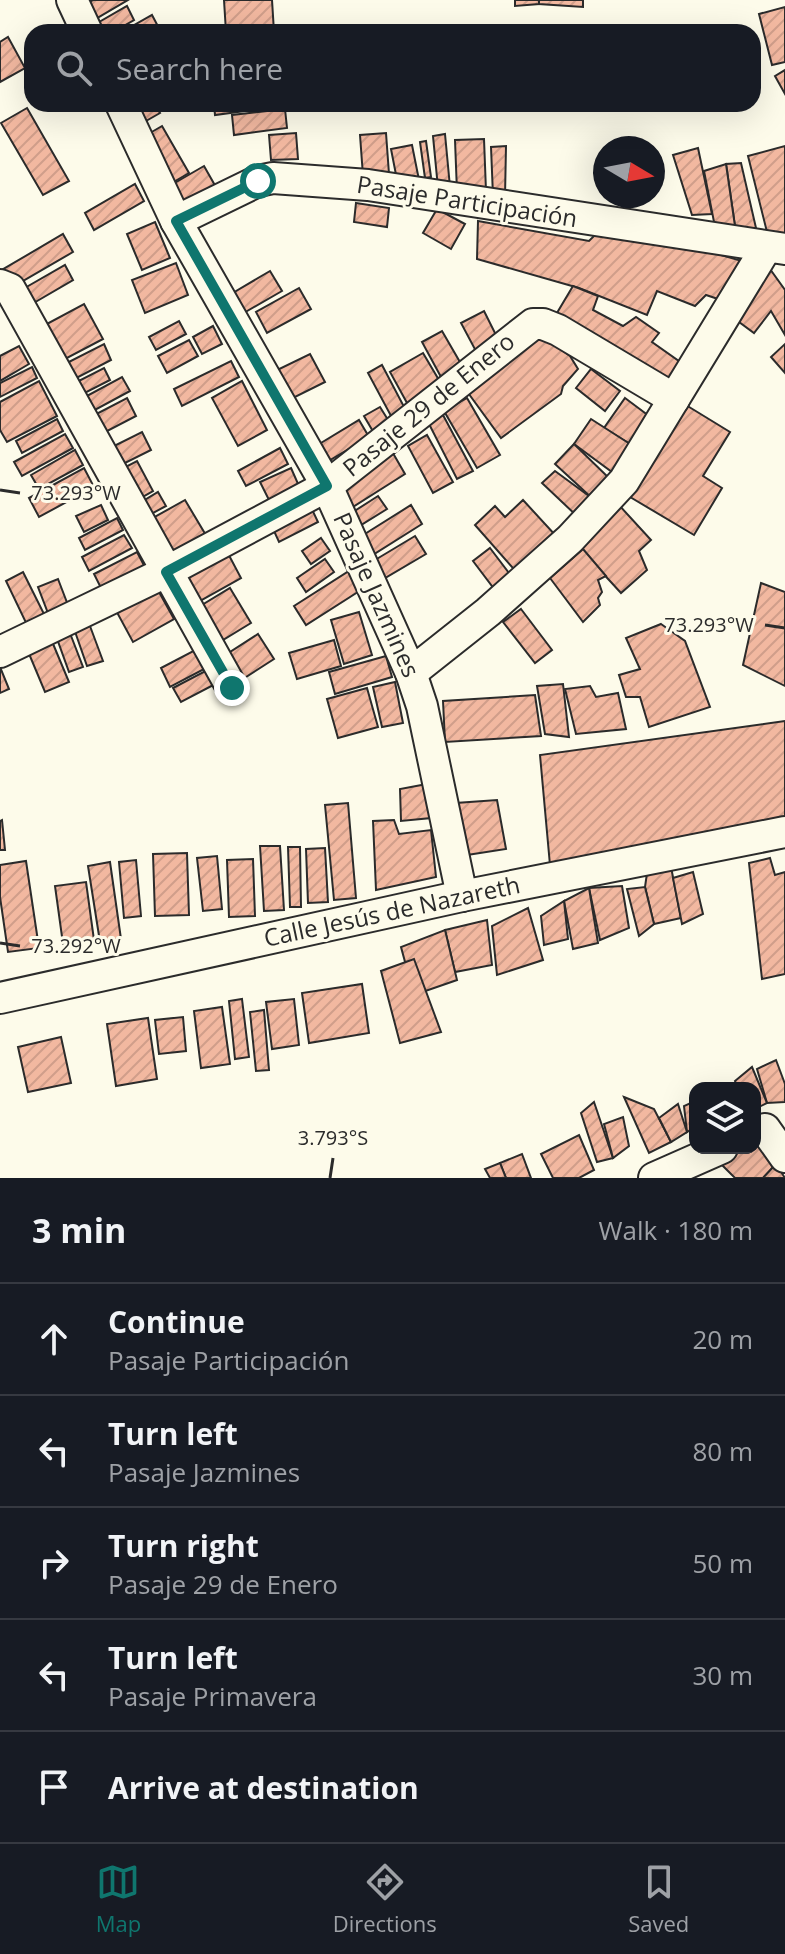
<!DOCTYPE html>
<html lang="en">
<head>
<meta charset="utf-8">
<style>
  :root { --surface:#171b24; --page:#20242c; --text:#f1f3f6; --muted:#9ea1a6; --line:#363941; --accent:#0f766e }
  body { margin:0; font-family:"Open Sans",sans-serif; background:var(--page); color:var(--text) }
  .controls { position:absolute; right:24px; bottom:24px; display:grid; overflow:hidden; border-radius:16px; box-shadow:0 8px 32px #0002 }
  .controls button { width:72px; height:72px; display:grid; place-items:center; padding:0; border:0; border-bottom:2px solid var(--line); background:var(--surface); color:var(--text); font:40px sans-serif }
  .compass { position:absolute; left:593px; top:136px; width:72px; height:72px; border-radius:50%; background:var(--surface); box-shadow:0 8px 32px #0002; rotate:100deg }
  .stop { position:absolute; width:24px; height:24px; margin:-18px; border:6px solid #0f766e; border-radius:50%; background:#fff }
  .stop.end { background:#0f766e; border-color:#fff; box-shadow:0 2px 8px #0008 }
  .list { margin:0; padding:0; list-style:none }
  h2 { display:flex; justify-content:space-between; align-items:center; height:104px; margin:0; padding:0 32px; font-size:34px }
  h2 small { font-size:26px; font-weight:400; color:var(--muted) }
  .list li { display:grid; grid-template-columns:52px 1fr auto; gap:24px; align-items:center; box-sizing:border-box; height:112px; padding:0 32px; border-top:2px solid var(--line) }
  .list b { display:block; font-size:30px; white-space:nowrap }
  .list p { margin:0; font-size:26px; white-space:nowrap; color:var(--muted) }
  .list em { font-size:26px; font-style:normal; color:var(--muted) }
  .icon { flex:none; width:44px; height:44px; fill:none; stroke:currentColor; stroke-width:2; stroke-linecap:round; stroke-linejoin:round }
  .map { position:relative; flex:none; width:785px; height:1178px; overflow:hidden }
  .search { position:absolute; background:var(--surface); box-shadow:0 8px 32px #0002; left:24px; right:24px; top:24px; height:88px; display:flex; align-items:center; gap:20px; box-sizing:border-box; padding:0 28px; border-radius:24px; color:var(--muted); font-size:30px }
  .sheet { height:664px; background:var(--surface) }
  nav { display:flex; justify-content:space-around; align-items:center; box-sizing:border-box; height:112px; border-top:2px solid var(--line); background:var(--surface); font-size:22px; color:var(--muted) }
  nav a { display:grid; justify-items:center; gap:4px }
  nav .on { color:var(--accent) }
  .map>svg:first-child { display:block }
</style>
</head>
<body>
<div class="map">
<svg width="785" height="1178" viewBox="0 0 785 1178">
  <defs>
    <pattern id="building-hatch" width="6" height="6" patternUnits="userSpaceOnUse" patternTransform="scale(2)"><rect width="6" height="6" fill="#f2b8a0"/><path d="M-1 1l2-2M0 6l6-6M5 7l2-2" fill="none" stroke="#d09e8a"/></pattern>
  </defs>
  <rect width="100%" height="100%" fill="#fdfbea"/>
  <g fill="url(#building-hatch)" stroke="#2b2b2b" stroke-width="2">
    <path d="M93,0H128L92,21L83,5Z"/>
    <path d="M224,0H272L274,32H226Z"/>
    <path d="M515,0H539V4L515,6Z"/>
    <path d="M539,0H583V7L539,4Z"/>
    <path d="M127,6L134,20L113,32H89L87,29Z"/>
    <path d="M785,7V62L772,65L759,14Z"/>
    <path d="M152,15L161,32H122Z"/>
    <path d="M8,37L25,68L0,82V42Z"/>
    <path d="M785,70V94L775,76Z"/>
    <path d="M127,104H154L160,113L139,125Z"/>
    <path d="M214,104H282L283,106L215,115Z"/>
    <path d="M27,108L69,181L43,195L1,123Z"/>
    <path d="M285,109L287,128L234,135L232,115Z"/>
    <path d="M162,126L189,173L165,187L138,140Z"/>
    <path d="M296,133L298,159L271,160L269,135Z"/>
    <path d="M386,133L389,174L363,176L360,135Z"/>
    <path d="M445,134L450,187L438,188L433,136Z"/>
    <path d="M484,139L486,191L457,192L455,140Z"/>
    <path d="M426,141L431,177L425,178L420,142Z"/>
    <path d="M412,145L419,180L398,185L391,149Z"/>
    <path d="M506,146L505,197L493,196L491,147Z"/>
    <path d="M785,146V244L771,248L748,156Z"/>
    <path d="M698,148L712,214L692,215L673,155Z"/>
    <path d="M741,163L756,228L736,233L726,164Z"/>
    <path d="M726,164L736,233L715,227L704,171Z"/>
    <path d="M204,166L217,189L172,215L159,192Z"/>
    <path d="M135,184L144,201L94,230L85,213Z"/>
    <path d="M356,203L389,208L387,227L354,222Z"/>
    <path d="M437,209L465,224L451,249L423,233Z"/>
    <path d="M478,221L589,241L600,230L672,241L742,261L721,300L706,295L695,306L657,291L647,315L579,288L477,259Z"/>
    <path d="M155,222L170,258L142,270L127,234Z"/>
    <path d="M63,234L73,252L9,289L0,271Z"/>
    <path d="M176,263L188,295L145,313L132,280Z"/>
    <path d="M65,265L73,280L32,304L23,289Z"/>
    <path d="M770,269L785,290V335L771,311L754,333L735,319Z"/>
    <path d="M270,271L282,291L242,314L231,294Z"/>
    <path d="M573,286L598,296L593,310L623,326L636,317L659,333L652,342L683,364L658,391L551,323Z"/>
    <path d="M299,288L311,309L267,333L256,312Z"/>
    <path d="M84,304L103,339L48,368L30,333Z"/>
    <path d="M484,311L500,343L478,355L461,323Z"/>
    <path d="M179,321L186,334L156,350L149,337Z"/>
    <path d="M213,326L222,344L202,354L193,337Z"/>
    <path d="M442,331L468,376L447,388L422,342Z"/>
    <path d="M541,335L570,356L578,369L563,386L561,394L501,438L466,390Z"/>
    <path d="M189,340L198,356L167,373L158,356Z"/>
    <path d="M104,344L111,360L63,385L55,369Z"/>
    <path d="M785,344V373L771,357Z"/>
    <path d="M19,346L29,364L0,381V356Z"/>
    <path d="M423,353L446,392L412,412L390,372Z"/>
    <path d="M310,354L325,382L285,402L271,373Z"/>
    <path d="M231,361L239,377L182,406L174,389Z"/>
    <path d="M382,365L412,422L398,429L368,373Z"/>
    <path d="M32,367L37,378L0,397V383Z"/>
    <path d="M104,368L110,380L71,400L65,388Z"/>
    <path d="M591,369L620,391L605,411L576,388Z"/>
    <path d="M122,377L130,391L80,418L72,404Z"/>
    <path d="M39,381L57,416L7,442L0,430V402Z"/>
    <path d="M242,381L267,430L238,446L212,398Z"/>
    <path d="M127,398L136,416L90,440L81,422Z"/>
    <path d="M467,398L500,455L477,468L444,411Z"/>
    <path d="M625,398L649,416L630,444L604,428Z"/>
    <path d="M681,402L730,432L703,476L722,488L694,535L625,494Z"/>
    <path d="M380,407L395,431L378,440L364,416Z"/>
    <path d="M443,415L473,471L457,479L428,422Z"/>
    <path d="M57,419L63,431L22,453L16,441Z"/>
    <path d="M591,419L630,444L612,472L574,444Z"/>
    <path d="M359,420L369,437L320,466L311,449Z"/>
    <path d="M142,432L151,450L111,470L102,452Z"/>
    <path d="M65,434L73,448L22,476L14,462Z"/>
    <path d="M427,435L453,482L433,493L408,446Z"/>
    <path d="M574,444L611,480L593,499L555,464Z"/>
    <path d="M280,448L288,464L246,486L238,471Z"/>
    <path d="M390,448L405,474L345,512L329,486Z"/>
    <path d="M75,450L83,465L39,489L31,475Z"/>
    <path d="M137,461L153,491L130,504L114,473Z"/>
    <path d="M84,468L94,487L39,517L29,498Z"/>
    <path d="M291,468L299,486L269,500L260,482Z"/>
    <path d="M555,471L593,499L579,518L542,483Z"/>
    <path d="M158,492L166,506L140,520L133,507Z"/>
    <path d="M378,496L387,509L361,525L353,512Z"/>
    <path d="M185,500L207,537L165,561L144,523Z"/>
    <path d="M523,500L557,537L520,576L475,525L495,506L505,517Z"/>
    <path d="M308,501L318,522L279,542L269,520Z"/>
    <path d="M618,504L651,540L639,551L647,570L621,593L576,544Z"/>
    <path d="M101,505L108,520L84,532L76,516Z"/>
    <path d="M411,505L422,524L371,556L360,537Z"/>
    <path d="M117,518L123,530L85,550L79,538Z"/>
    <path d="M124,535L132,548L89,571L82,557Z"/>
    <path d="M415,536L426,554L385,578L375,560Z"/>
    <path d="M321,538L330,551L311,564L302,551Z"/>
    <path d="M223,544L241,578L189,607L171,572Z"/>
    <path d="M490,548L512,577L495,590L473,561Z"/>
    <path d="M583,549L606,576L598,580L602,592L598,598L600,605L583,622L550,578Z"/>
    <path d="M137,552L148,573L105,596L94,574Z"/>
    <path d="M325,559L334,572L306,592L297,578Z"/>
    <path d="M349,571L361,590L306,625L294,606Z"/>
    <path d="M23,572L47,620L29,629L6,581Z"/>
    <path d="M58,579L71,613L51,621L38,587Z"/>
    <path d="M154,583L174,619L133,642L113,605Z"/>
    <path d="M761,583L785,592V686L743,665Z"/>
    <path d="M230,588L251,623L213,646L192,611Z"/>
    <path d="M521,609L552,650L535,663L503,622Z"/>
    <path d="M359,612L372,655L344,664L331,620Z"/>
    <path d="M87,618L103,661L87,666L72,623Z"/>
    <path d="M661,624L685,641L710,707L649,727L640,697H626L619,675L640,669L626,638Z"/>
    <path d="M68,628L83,667L69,672L55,633Z"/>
    <path d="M258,634L274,659L232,686L216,661Z"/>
    <path d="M51,639L69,682L45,692L27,649Z"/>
    <path d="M334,640L341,666L297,679L289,653Z"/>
    <path d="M199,648L208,667L170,687L161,668Z"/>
    <path d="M386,656L392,677L335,694L329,672Z"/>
    <path d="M0,667L9,689L0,693Z"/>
    <path d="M213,667L221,681L181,702L173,688Z"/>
    <path d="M395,682L403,723L382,727L373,687Z"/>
    <path d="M563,684L569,737L545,734L537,686Z"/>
    <path d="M590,686L596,697L618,693L626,729L576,734L565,689Z"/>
    <path d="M367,688L378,727L338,738L327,699Z"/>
    <path d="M535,695L541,736L445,742L443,701Z"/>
    <path d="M785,721V831L550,865L540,755Z"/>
    <path d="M427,784L431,818L401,821L400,789Z"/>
    <path d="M497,800L506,849L454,857L456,803Z"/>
    <path d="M348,803L356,898L334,900L325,805Z"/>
    <path d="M2,820L5,850H0V821Z"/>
    <path d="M394,820L399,834L431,830L436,877L376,890L373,821Z"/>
    <path d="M260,846H280L284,910L264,911Z"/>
    <path d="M288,847H300L301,907H290Z"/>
    <path d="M325,848L328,902L308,903L306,849Z"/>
    <path d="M187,853L189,915L155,916L153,854Z"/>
    <path d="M217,856L222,909L203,911L197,858Z"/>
    <path d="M770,858L775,875L785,872V974L762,979L749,863Z"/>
    <path d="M253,859L255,916L229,917L227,860Z"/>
    <path d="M136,860L141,916L124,918L119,862Z"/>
    <path d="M26,861L39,948L8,952L0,897V865Z"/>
    <path d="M110,862L121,939L100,942L88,866Z"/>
    <path d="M671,867L681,918L654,924L645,887L647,873Z"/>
    <path d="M693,872L703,914L682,924L673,878Z"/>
    <path d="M86,882L94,940L63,944L55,886Z"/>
    <path d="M622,886L629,928L600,940L589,888Z"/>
    <path d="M645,887L654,924L639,936L627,889Z"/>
    <path d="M589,888L598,943L573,949L564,901Z"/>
    <path d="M564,901L568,939L544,945L541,916Z"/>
    <path d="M528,908L543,960L497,975L492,926Z"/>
    <path d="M487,920L492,965L455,972L445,930Z"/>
    <path d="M445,930L457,980L414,995L401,947Z"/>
    <path d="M414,959L441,1032L400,1043L381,971Z"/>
    <path d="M362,984L369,1033L309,1043L302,993Z"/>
    <path d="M242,999L249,1057L235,1059L229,1001Z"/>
    <path d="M294,999L299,1045L272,1049L266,1002Z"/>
    <path d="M222,1007L230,1064L201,1068L194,1011Z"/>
    <path d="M264,1010L269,1070L256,1071L250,1012Z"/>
    <path d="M183,1017L186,1051L159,1054L155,1020Z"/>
    <path d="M148,1018L157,1079L116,1086L107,1024Z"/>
    <path d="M61,1037L71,1083L28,1092L18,1047Z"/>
    <path d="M776,1060L785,1084V1102L767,1103L757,1069Z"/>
    <path d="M752,1067L767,1103L755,1109V1088H738L735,1081Z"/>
    <path d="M624,1097L654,1109L671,1142L649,1153Z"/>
    <path d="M695,1101V1127L687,1132L684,1106Z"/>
    <path d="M594,1102L613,1158L597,1162L581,1113Z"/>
    <path d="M678,1104L687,1132L671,1142L659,1118Z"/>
    <path d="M623,1117L629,1146L613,1158L604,1124Z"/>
    <path d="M579,1135L594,1170L579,1178H553L541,1154Z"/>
    <path d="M755,1136L776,1164L763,1178H735L719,1162L738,1148H755Z"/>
    <path d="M522,1154L531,1178H506L500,1163Z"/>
    <path d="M500,1163L506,1178H490L485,1169Z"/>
    <path d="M776,1164L785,1178H763Z"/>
  </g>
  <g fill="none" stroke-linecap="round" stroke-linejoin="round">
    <defs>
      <g id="minor">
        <path d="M72,0L87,32"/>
        <path d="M121,104L176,221L327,486L411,673L422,706L462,896"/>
        <path d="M176,221L258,181L273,178L368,185L785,249"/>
        <path d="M0,285L10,289L232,688"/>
        <path d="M0,652L166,572L327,486L533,324H543L558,330L674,399"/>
        <path d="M411,673L488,612L570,539L624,481L766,248"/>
        <path d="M0,998L462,896L785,832"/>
        <path d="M765,1129L785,1157"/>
        <path d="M654,1178L722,1148"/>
      </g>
    </defs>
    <use href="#minor" stroke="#2b2b2b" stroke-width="34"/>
    <use href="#minor" stroke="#fdfbea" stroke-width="30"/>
  </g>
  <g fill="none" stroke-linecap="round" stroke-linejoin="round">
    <path stroke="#0f766e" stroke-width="10" d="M232,688L166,572L327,486L176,221L258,181"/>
  </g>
  <path fill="none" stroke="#2b2b2b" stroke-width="3" d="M0,490L20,493M765,625L785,628M0,943L20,946M330,1178L333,1158"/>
  <g text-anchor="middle" stroke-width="6" stroke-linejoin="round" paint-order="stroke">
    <g font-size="24" fill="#2b2b2b" stroke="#fdfbea">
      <text transform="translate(467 202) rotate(9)" y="8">Pasaje Participación</text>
      <text transform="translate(429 405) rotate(-39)" y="8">Pasaje 29 de Enero</text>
      <text transform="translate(376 595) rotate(66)" y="8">Pasaje Jazmines</text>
      <text transform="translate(392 912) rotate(-12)" y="8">Calle Jesús de Nazareth</text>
    </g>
  </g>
  <g font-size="20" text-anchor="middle" fill="#2b2b2b" stroke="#fdfbea" stroke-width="6" stroke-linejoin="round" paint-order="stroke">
    <text x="76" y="500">73.293°W</text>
    <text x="709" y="632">73.293°W</text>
    <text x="76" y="953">73.292°W</text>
    <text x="333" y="1145">3.793°S</text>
  </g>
</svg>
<div class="controls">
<button><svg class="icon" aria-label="layers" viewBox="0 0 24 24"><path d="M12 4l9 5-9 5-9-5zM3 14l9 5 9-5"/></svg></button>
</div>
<svg class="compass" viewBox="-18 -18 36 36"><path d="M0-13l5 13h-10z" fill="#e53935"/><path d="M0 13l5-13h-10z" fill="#9ea1a6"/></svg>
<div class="stop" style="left:258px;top:181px"></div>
<div class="stop end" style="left:232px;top:688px"></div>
<div class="search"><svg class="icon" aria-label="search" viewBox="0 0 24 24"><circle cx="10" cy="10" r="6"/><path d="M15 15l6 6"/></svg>Search here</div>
</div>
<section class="sheet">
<h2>3 min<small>Walk · 180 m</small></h2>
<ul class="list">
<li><svg class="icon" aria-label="ahead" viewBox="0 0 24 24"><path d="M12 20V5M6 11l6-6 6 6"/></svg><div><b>Continue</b><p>Pasaje Participación</p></div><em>20 m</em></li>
<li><svg class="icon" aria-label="left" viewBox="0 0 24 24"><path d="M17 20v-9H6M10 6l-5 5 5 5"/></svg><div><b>Turn left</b><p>Pasaje Jazmines</p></div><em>80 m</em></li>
<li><svg class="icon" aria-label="right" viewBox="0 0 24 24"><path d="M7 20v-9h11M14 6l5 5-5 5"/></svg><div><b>Turn right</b><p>Pasaje 29 de Enero</p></div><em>50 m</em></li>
<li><svg class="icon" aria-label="left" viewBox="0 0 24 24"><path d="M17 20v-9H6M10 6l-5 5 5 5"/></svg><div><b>Turn left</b><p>Pasaje Primavera</p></div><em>30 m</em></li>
<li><svg class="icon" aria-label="arrive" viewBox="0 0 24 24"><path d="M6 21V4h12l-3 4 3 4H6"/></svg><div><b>Arrive at destination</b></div></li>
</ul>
</section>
<nav>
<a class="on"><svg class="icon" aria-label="map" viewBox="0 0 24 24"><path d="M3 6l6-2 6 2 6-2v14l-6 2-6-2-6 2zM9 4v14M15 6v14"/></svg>Map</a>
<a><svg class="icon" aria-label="directions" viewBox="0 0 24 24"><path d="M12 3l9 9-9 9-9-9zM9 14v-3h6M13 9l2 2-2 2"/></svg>Directions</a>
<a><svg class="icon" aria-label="saved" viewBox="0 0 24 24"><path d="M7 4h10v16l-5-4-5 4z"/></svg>Saved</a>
</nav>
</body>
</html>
